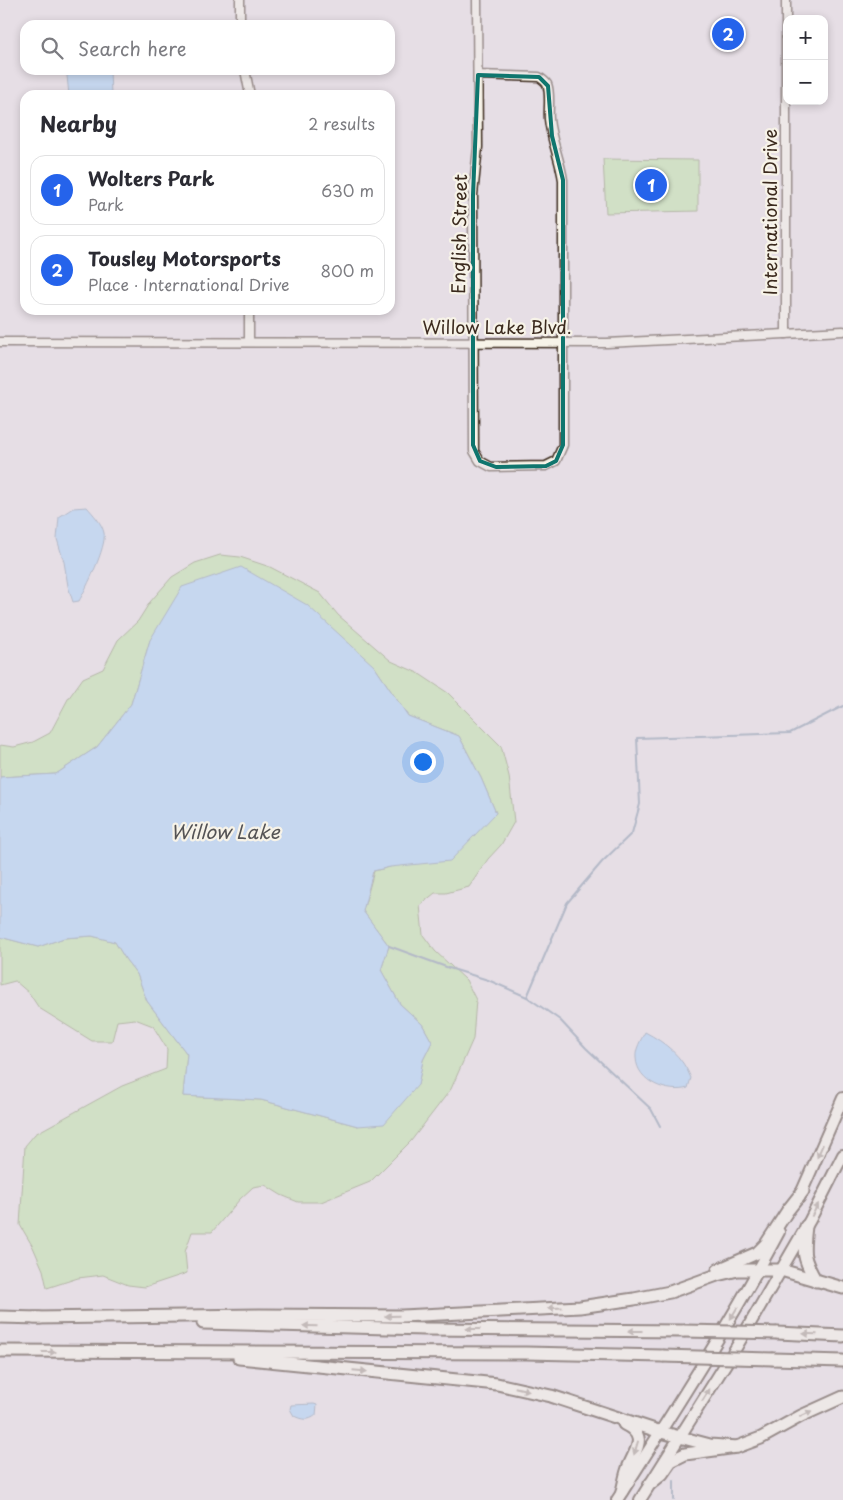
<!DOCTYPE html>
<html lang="en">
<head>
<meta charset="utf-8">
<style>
  :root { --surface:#fff; --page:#f2f2f3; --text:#2b2b33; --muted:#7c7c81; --line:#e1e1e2; --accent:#2563eb }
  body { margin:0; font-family:"Playpen Sans",sans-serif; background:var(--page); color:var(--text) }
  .controls { position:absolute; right:15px; top:15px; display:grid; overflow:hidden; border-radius:10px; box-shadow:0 2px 8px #0003 }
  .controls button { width:45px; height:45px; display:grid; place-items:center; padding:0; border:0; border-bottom:1px solid var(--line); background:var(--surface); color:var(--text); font:25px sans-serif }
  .you { position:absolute; left:422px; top:761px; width:18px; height:18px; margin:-12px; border:4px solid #fff; border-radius:50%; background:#1a73e8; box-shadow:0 0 0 8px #1a73e833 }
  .badge { display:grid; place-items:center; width:32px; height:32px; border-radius:50%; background:var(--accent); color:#fff; font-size:16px; font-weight:700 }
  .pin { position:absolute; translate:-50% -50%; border:2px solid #fff; box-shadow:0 1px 5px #0006 }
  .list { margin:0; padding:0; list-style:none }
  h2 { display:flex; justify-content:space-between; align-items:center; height:65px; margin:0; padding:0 20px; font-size:21px }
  h2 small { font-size:16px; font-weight:400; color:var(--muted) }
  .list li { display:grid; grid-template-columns:32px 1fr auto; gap:15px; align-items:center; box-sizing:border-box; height:70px; margin:0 10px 10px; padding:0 10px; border:1px solid var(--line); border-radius:15px }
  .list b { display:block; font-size:19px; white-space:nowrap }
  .list p { margin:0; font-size:16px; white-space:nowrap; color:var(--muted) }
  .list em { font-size:16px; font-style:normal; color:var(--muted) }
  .icon { flex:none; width:28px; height:28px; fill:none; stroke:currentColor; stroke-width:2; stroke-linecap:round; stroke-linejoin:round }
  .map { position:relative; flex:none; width:843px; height:1500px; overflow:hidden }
  .search { position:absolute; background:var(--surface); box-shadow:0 2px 8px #0003; left:20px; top:20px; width:375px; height:55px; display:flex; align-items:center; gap:12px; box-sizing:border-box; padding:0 18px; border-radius:15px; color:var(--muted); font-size:19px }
  .panel { position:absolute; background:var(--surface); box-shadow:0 2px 8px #0003; left:20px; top:90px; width:375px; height:225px; border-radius:15px }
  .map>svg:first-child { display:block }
</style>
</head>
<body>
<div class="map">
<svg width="843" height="1500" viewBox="0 0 843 1500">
  <rect width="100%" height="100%" fill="#e6dee5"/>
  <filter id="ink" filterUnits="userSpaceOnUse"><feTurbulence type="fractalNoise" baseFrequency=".02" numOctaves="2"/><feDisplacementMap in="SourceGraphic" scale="10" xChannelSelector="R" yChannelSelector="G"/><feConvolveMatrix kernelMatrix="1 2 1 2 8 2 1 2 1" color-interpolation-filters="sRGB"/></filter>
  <g filter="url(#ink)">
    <g fill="#b8e29f" stroke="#7a865e">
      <path d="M603,159L698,160V211L606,213Z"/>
      <path d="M220,555L240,557L270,567L320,593L338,615L391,661L418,673L448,693L501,746L509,776L514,822L501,845L488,859L469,887L446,893H435L420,905L423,935L435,951L466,980L476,1000L473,1039L451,1089L411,1141L370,1182L321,1202H298L281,1195L265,1185L253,1187L240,1199L212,1232H192L185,1252L187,1273L145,1287L128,1285L103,1275L78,1278L47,1288L43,1270L33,1247L20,1225L25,1146L35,1134L122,1086L166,1069L167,1049L153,1026L135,1019L117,1021L112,1041H92L39,1008L29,993L15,981L0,985V937L38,947L64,938L92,936L115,942L126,960L137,974L147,1001L187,1054L183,1096L261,1100L358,1126L418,1085L423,1060L432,1042L422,1024L400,1004L381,970L389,946L363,911L374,871L390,867L496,813L481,778L459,736L408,716L374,666L150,640L131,704L97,747L56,774L0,777V745L14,747L33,742L50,733L68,699L83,678L103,669L118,640L138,621L150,602L172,577L195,563Z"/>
    </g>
    <g fill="#a0cefb" stroke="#788ca3">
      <path d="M69,70H110L111,95H69L67,76Z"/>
      <path d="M87,507C93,514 102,523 104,533C107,546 86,589 79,601L73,602L68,586L64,562L57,539L59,517L73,508Z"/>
      <path d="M241,567L307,605L374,666L408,716L459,736L481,778L496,813L450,861L390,867L373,871L363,911L389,946L381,970L400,1004L422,1024L432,1042L423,1060L418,1085L384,1124L358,1126L261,1100L183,1096L187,1054L147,1001L137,974L126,960L115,942L92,936L64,938L38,947L0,937V777L56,774L97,747L131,704L150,640L182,587Z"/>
      <path d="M645,1032C666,1043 682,1056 691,1078L688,1088C668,1094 637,1082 636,1058C635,1049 641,1040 645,1032Z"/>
      <path d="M314,1404L317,1405L316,1415C309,1421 302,1420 294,1416L290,1409L291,1405Z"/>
    </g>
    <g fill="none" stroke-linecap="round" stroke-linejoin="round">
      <g stroke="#788ca3" stroke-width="2">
        <path d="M389,946L449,968L488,980L527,997L560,1020L586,1048L651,1109L660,1126"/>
        <path d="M527,997L567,903L602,862L632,833L640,804L637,738L790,733L843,706"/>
        <path d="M674,1500V1481"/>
      </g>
      <defs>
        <g id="minor">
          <path d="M240,0V25"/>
          <path d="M477,0L478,147L473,195L474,451L480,461L491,467L546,466L556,461L563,445V180C560,159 551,140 549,119C548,109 551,94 547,84C545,81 542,79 539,77L478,75"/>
          <path d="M245,70L250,95"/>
          <path d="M786,334V0"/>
          <path d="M0,342L607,343L843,331"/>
          <path d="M249,342V310"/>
        </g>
        <g id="major">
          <path d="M799,1198L843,1098"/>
          <path d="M617,1500C673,1412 730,1324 779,1232"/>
          <path d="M640,1500L737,1346L810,1220L843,1155"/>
        </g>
        <g id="highway">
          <path d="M806,1226C803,1253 802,1257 816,1281"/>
          <path d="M718,1270L757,1253L766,1244L788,1210L803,1191"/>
          <path d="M0,1317L40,1318"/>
          <path d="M34,1318L259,1315L402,1316L580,1307L634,1299L670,1292L717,1275L738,1270H781L843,1288"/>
          <path d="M203,1323L425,1329L684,1331"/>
          <path d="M777,1333L843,1336"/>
          <path d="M0,1351L526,1353L663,1356"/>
          <path d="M239,1358L497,1384L551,1396L661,1432L710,1445L737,1447"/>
          <path d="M773,1359L843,1361"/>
          <path d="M650,1484L662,1474L671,1461L685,1454L737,1447L761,1438L801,1416L843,1397"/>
          <path d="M622,1491C624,1484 625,1477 627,1471C633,1452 651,1437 624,1424"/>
        </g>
      </defs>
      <use href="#minor" stroke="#3b2a1e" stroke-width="11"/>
      <use href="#major" stroke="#3b2a1e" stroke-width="14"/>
      <use href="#highway" stroke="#3b2a1e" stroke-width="15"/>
      <use href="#minor" stroke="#f7f3e8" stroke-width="8"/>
      <use href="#major" stroke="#f7f3e8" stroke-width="10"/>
      <use href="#highway" stroke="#f7f3e8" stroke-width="11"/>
      <defs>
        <g id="highway-bridge">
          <path d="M684,1331L777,1333"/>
          <path d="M663,1356L773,1359"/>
        </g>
      </defs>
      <use href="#highway-bridge" stroke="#3b2a1e" stroke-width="15" stroke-linecap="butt"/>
      <use href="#highway-bridge" stroke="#f7f3e8" stroke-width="11"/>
    </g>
    <defs><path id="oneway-solid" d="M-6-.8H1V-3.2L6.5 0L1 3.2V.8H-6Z" transform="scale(1.25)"/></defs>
    <g fill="#998e83">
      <use href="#oneway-solid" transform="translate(820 1151) rotate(114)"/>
      <use href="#oneway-solid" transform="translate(815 1210) rotate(-62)"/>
      <use href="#oneway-solid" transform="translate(555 1308) rotate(177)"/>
      <use href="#oneway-solid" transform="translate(734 1313) rotate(121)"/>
      <use href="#oneway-solid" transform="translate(392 1316) rotate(179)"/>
      <use href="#oneway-solid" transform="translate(310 1326) rotate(-178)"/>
      <use href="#oneway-solid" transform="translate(473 1329) rotate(-180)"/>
      <use href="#oneway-solid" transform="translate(635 1331) rotate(-180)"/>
      <use href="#oneway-solid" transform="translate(810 1334) rotate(-178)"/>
      <use href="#oneway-solid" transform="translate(49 1352)"/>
      <use href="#oneway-solid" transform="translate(360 1371) rotate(5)"/>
      <use href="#oneway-solid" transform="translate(522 1389) rotate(13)"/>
      <use href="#oneway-solid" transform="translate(706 1395) rotate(-58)"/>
      <use href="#oneway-solid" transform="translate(806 1414) rotate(-25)"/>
      <use href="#oneway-solid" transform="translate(636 1448) rotate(107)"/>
    </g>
  </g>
  <path d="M0 0H843V1500H0ZM478,75L539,77L548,86L552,136L563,180V445L556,461L546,466L496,467L480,461L473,445V195Z" fill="#e6dee5" fill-opacity=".55" fill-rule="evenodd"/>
  <path fill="none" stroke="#0f766e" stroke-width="4" stroke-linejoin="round" d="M478,75L539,77L548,86L552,136L563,180V445L556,461L546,466L496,467L480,461L473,445V195Z"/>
  <g text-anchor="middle" stroke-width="4.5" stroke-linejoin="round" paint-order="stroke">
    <g font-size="18" fill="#3b2a1e" stroke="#f7f3e8">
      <text transform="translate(771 212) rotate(-90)" y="6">International Drive</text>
      <text transform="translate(460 234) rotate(-89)" y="6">English Street</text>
      <text x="497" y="334">Willow Lake Blvd.</text>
    </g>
    <g font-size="19" font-style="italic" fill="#545355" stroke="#f7f3e8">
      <text x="225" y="839">Willow Lake</text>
    </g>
  </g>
</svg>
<div class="controls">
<button>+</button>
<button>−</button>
</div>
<div class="you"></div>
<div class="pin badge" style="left:651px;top:185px">1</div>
<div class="pin badge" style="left:728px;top:34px">2</div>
<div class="search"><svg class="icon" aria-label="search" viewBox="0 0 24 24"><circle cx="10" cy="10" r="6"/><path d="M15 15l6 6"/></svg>Search here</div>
<section class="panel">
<h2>Nearby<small>2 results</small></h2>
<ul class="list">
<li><span class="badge">1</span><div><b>Wolters Park</b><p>Park</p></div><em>630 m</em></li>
<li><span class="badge">2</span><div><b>Tousley Motorsports</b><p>Place · International Drive</p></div><em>800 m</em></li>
</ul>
</section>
</div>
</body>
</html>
